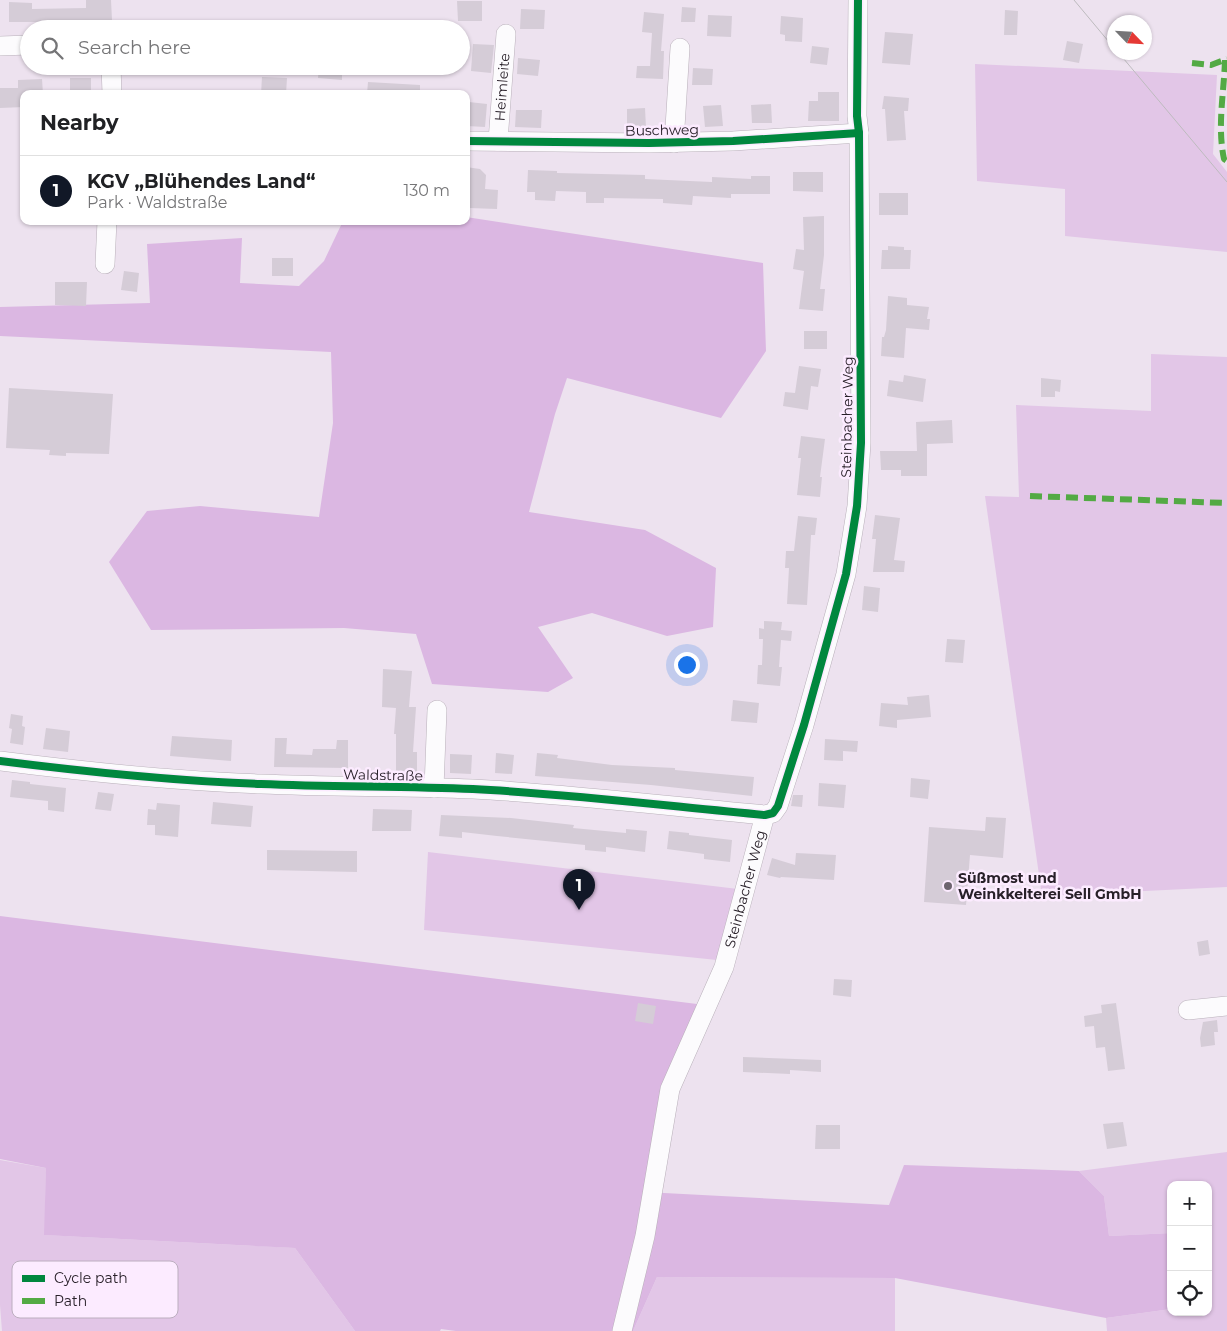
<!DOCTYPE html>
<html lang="en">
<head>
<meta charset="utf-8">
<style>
  :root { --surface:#fff; --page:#f2f2f2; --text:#202124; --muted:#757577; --line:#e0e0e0; --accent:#111827 }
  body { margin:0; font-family:Montserrat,sans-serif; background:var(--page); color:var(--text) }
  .controls { position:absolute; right:15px; bottom:15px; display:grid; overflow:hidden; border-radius:10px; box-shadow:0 1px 4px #0004 }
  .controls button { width:45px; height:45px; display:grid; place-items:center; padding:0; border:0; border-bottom:1px solid var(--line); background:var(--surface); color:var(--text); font:25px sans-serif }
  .compass { position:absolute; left:1107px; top:15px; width:45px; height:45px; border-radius:50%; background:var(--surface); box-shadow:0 1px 4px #0004; rotate:115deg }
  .you { position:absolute; left:686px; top:664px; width:18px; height:18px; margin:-12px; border:4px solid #fff; border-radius:50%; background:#1a73e8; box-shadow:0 0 0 8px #1a73e833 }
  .badge { display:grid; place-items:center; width:32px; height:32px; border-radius:50%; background:var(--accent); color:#fff; font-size:16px; font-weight:700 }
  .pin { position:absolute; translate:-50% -41px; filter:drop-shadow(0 1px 2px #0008) }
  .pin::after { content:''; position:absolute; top:26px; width:18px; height:15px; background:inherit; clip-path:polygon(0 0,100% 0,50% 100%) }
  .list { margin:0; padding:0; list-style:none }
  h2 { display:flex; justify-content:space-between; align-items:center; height:65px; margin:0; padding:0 20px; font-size:21px }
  h2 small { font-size:16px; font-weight:400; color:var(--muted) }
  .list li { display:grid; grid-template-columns:32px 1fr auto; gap:15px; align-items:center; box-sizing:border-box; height:70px; padding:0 20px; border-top:1px solid var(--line) }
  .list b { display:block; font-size:19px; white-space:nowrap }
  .list p { margin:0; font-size:16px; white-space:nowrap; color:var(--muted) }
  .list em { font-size:16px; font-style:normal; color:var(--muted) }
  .icon { flex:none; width:28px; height:28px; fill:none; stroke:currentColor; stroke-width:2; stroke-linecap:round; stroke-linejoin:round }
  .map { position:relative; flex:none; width:1227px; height:1331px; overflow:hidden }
  .search { position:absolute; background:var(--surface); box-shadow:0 1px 4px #0004; left:20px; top:20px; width:450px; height:55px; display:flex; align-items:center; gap:12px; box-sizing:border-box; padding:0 18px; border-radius:28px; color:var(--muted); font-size:19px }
  .panel { position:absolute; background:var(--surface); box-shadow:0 1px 4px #0004; left:20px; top:90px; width:450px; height:135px; border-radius:10px }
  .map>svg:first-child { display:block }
</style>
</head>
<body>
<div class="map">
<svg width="1227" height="1331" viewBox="0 0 1227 1331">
  <rect width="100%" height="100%" fill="#ede2ef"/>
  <g fill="#e2c6e7">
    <path d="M975,64L1217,75L1213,154L1227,172V252L1065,236V189L977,181Z"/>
    <path d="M1151,354L1227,357V887L1042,896L985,496L1019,497L1016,405L1151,411Z"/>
    <path d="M428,852L738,889L717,960L424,930Z"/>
    <path d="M1227,1152V1331H1107L1106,1318L1171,1309V1312H1208V1185H1171V1233L1109,1236L1104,1196L1079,1171Z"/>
    <path d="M0,1160L46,1168L45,1235L295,1248L355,1331H2L0,1305Z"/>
    <path d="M657,1277L895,1278V1331H633Z"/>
  </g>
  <g fill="#dbb7e2">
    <path d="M466,217L763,263L766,351L721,418L567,378L555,414L529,512L645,530L716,568L713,627L667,636L592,613L538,627L573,678L548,692L432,684L416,634L344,628L151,630L109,562L147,511L200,506L319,517L333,423L331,352L0,336V307L150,303L147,244L242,238L240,283L299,286L324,261L343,221H466Z"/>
    <path d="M0,916L697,1004L661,1101L645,1192L889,1205L904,1165L1079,1171L1104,1196L1109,1236L1171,1233V1309L1106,1318L895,1278L657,1277L633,1331H456L441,1329L440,1331H355L295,1248L44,1235L46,1168L0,1159Z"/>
  </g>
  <g fill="#d5ccd7">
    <path d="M86,0H111L112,20L71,22V29H48V22H9V2L32,3V9L86,8Z"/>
    <path d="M457,1H482V21H458Z"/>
    <path d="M682,7L696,8L695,22H681Z"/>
    <path d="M521,9L545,10L544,29H520Z"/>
    <path d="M1005,10L1018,11L1017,35H1004Z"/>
    <path d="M644,12L664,14L661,51H664L663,79L636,78L637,66H650L652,33L642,32Z"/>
    <path d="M708,15L732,16L731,37L707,36Z"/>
    <path d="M781,16L803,18L802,42L785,41V35L780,34Z"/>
    <path d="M885,32L913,34L910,65L882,63Z"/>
    <path d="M1067,41L1083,44L1079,63L1063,60Z"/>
    <path d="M473,44L494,45L491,73L471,71Z"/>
    <path d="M812,46L829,48L827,65L810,63Z"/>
    <path d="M518,58L540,60L538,76L517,74Z"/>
    <path d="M319,66H342V80L318,78Z"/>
    <path d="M693,68L713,69L712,85H692Z"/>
    <path d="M262,77L287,78L286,94H261Z"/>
    <rect x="70" y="78" width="21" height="16"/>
    <path d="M42,79L43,94H24V107L0,108V88H18V80Z"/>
    <path d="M368,82L420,85V94H367Z"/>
    <path d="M818,92H839V121H808L809,101H818Z"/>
    <path d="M884,96L909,98L908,111H904L906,140L887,141L885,109H882Z"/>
    <path d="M469,102L487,104L485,127L467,126Z"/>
    <path d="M771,104L772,123H752L751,105Z"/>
    <path d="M721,105L723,126L705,127L703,106Z"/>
    <path d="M645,108L646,128H627V109Z"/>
    <path d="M516,110H542L541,128L515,127Z"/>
    <path d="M466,167L480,169L486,175L485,189L498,190L497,209L469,208V198H466Z"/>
    <path d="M528,170L557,171V173L645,175V179L712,182V177L751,179V176H770V194H731V198L693,196L692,205L663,203V199L604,198V203H586V192L556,191L555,201L535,200V192H527Z"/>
    <path d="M793,172H823V192L793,191Z"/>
    <rect x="879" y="193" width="29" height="22"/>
    <path d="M824,216V255L820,289H825L823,311L799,309L804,271L793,269L796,249L804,250L803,217Z"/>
    <path d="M888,246L904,247V250H911L910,269H881L882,250H888Z"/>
    <rect x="272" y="258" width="21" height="18"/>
    <path d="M124,271L139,273L137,292L121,290Z"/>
    <path d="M55,282H87L86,306L55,305Z"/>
    <path d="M888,296L907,298V305L929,307L927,319H930L929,330L906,328L904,358L881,356L882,337H884L886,330Z"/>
    <rect x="804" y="331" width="23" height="18"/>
    <path d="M799,366L821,369L818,387L811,386L808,410L783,406L785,392L795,393Z"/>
    <path d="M904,375L926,379L923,402L887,396L889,380L903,382Z"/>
    <path d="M1041,378L1061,380L1060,392L1055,391V397H1041Z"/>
    <path d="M9,388L113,394L109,454L66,453V456L49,455L50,450L6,448Z"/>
    <path d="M952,420L953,443L927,444V476H901V470H881L880,451H917L916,422Z"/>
    <path d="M801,436L825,439L820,477H822L820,497L797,495L801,458H798Z"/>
    <path d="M875,515L900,518L894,560L905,561L904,572H873L876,539H872Z"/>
    <path d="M798,516L817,518L815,535H811L807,605L787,604L789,568H785L786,551H794Z"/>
    <path d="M864,586L880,588L878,612L862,610Z"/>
    <path d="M764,621L782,622L781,630L792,631L791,641L781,640L779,667H782L780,686L757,684L758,665H762L763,639H759V628L764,629Z"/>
    <path d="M947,639L965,640L963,663L945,662Z"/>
    <path d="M383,669L412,671L409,707H416L413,752H417V772H396V734H394L396,708L382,707Z"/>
    <path d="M929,695L931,717L897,720V728L879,726L881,703L908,705L907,697Z"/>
    <path d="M733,700L759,703L757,723L731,721Z"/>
    <path d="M11,714L23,716L22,726L25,727L23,745L10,743L12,729L9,728Z"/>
    <path d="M46,728L70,731L68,752L43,749Z"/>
    <path d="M172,736L232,740L231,761L170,756Z"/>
    <path d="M275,738H287L286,754L312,755L313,749H336L337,740H348V768L274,767Z"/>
    <path d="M825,739L858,741L857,752L843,751V761L824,760Z"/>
    <path d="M496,753L514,755L512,774L495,773Z"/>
    <path d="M537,753L558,755L557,758L612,765L675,768V770L754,777L752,796L651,785L535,776Z"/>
    <path d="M450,754L472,755L471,774L450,773Z"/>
    <path d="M911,778L930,780L928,799L910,797Z"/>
    <path d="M12,780L30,782V784L66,788L64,812L48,810V801L10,797Z"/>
    <path d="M819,783L846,785L844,808L818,806Z"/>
    <path d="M98,792L114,794L111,811L95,809Z"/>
    <path d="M793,795H803L802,807L791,806Z"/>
    <path d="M213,802L253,806L251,827L211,824Z"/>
    <path d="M157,803L180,805L178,837L155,835V825H147L148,809L156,810Z"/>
    <path d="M373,809L412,810L411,831H372Z"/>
    <path d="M441,815L511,818L574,825L573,828L626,833V829L647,831L645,852L606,847V852L585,850V845L497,836L462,832V838L439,836Z"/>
    <path d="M986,817L1006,818L1003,858L970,855L966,905L924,902L929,827L985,831Z"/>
    <path d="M669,831L689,833V835L732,840L730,862L704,859V854L667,849Z"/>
    <path d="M267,850L357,851V872L267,870Z"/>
    <path d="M796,853L836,855L834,880L781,877L780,878L767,875L772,858L795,865Z"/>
    <path d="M1208,940L1210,954L1199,956L1197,942Z"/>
    <path d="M834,979L852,980L851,997L833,995Z"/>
    <path d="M638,1003L656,1006L653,1024L635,1021Z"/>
    <path d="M1116,1003L1125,1069L1108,1071L1105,1047L1096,1048L1094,1026L1085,1027L1084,1016L1102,1013L1101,1005Z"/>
    <path d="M1217,1020L1218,1032H1214L1215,1045L1201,1047L1200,1038L1203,1022Z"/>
    <path d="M743,1057L821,1060V1072L790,1070V1074L743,1072Z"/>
    <path d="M1123,1122L1127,1146L1107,1149L1103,1124Z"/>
    <path d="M816,1125H840V1149H815Z"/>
  </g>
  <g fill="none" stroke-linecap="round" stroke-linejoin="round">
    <defs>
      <g id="minor">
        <path d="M0,46L29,45"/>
        <path d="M111,66L112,94"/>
        <path d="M466,141L649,143L733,141L859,133"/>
        <path id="s1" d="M498,141L506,34"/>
        <path d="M674,143L680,48"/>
        <path d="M105,264L107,221"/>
        <path d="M0,761C87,772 174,781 261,784C332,787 402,786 473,789C570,794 668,806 765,815L773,813L778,806L804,725L846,574L857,506L861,443L859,133L857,116L858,0"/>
        <path d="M434,788L437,710"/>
        <path d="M1188,1010L1227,1006"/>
        <path id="s2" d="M622,1331L645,1236L670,1089L724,967L765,815"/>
      </g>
    </defs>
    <use href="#minor" stroke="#b9b0ba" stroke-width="20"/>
    <use href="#minor" stroke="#fcfbfd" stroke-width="19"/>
    <g stroke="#bdbbbe" stroke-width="1">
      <path d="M1074,0L1114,48"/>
      <path d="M1118,52L1227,182"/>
    </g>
    <g stroke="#53aa44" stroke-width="6" stroke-dasharray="12 6" stroke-linecap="butt">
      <path d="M1225,60C1224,93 1217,126 1224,159L1227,161"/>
      <path d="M1192,63L1211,65L1227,59"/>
      <path d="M1030,496L1227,503"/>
    </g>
    <defs>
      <g id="cycleway">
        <path d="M466,141L649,143L733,141L859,133"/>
        <path d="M0,761C87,772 174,781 261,784C332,787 402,786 473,789C570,794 668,806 765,815L773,813L778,806L804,725L846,574L857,506L861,443L859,133L857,116L858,0"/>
      </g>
    </defs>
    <use href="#cycleway" stroke="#fcebff" stroke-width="11"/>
    <use href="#cycleway" stroke="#00873e" stroke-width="8"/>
  </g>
  <circle fill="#6d646e" stroke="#fcebff" stroke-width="2" cx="948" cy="886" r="5"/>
  <g text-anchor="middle" stroke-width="5" stroke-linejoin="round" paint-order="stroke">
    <g font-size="14" fill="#282029" stroke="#fcebff">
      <text dy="5" stroke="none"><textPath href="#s1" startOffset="54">Heimleite</textPath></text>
      <text transform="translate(662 130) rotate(-1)" y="5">Buschweg</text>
      <text transform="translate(847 417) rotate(-89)" y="5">Steinbacher Weg</text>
      <text transform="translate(383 775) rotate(1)" y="5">Waldstraße</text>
      <text dy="5" stroke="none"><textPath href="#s2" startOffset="461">Steinbacher Weg</textPath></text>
    </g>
    <g font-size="14" font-weight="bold" fill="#282029" stroke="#fcebff" text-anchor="start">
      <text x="958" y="883">Süßmost und<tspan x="958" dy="16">Weinkkelterei Sell GmbH</tspan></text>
    </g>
  </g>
  <rect x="12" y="1261" width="166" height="57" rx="8" fill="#fcebff" stroke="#bcaebf" stroke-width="1"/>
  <rect x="22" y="1275" width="23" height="7" fill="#00873e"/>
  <rect x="22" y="1298" width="23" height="6" fill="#53aa44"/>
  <g font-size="14" fill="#282029">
    <text x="54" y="1283">Cycle path</text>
    <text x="54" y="1306">Path</text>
  </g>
</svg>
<div class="controls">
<button>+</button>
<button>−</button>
<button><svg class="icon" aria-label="locate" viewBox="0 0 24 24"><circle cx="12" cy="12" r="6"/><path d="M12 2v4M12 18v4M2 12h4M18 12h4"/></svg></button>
</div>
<svg class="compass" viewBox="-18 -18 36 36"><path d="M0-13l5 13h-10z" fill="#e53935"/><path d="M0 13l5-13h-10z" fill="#757577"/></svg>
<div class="you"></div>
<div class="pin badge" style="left:579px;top:910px">1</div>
<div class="search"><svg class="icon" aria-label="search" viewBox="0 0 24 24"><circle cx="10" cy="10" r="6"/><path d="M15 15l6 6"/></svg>Search here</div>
<section class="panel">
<h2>Nearby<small></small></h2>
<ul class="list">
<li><span class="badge">1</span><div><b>KGV „Blühendes Land“</b><p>Park · Waldstraße</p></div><em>130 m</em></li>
</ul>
</section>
</div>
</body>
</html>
